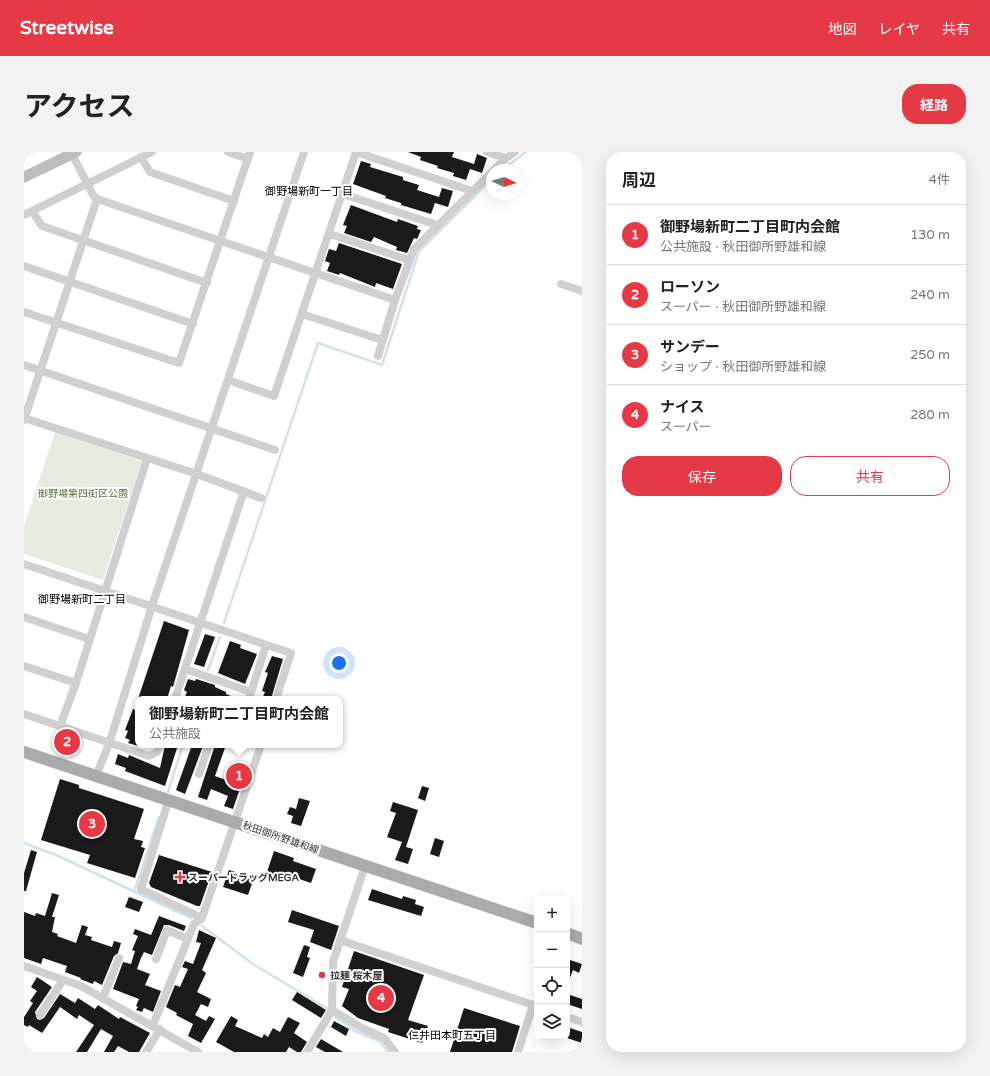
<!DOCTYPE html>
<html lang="ja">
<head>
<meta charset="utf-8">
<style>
  :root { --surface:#fff; --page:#f2f2f2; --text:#222; --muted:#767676; --line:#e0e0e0; --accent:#e63946 }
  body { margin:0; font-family:"Varela Round","Noto Sans JP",sans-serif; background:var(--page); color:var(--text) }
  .controls { position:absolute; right:12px; bottom:12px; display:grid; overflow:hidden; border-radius:8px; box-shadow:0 4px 16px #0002 }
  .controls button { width:36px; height:36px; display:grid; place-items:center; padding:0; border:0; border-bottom:1px solid var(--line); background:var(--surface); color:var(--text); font:20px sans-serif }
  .compass { position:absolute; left:462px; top:12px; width:36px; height:36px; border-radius:50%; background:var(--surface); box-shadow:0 4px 16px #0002; rotate:94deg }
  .you { position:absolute; left:315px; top:511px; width:14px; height:14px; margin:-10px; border:3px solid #fff; border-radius:50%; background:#1a73e8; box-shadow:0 0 0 6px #1a73e833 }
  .badge { display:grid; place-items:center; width:26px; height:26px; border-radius:50%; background:var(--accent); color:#fff; font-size:13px; font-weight:700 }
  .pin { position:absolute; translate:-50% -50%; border:2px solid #fff; box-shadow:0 1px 4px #0006 }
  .popup { position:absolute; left:111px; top:544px; width:208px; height:52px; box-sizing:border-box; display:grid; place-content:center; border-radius:8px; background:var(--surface); filter:drop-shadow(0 1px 3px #0005); font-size:13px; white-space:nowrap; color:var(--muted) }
  .popup b { font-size:15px; color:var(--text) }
  .popup::after { content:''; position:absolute; left:50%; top:100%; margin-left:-8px; border:8px solid transparent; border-top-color:var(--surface) }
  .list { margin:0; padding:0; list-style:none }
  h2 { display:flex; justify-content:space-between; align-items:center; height:52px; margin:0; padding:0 16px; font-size:17px }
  h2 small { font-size:13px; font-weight:400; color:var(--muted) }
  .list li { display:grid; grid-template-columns:26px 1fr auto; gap:12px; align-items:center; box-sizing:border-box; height:60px; padding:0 16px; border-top:1px solid var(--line) }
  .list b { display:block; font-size:15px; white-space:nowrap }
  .list p { margin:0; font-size:13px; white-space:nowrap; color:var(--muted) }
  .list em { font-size:13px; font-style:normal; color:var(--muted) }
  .actions { display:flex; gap:8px; padding:12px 16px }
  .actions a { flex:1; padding:9px 0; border:1px solid var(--accent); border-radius:16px; text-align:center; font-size:14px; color:var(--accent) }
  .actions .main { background:var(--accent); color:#fff }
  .icon { flex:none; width:22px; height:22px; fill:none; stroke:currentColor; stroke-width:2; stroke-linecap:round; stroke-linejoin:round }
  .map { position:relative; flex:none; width:558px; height:900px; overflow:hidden; border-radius:16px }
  header { display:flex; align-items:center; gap:24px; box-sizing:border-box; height:56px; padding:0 20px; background:var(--accent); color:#fff }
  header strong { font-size:19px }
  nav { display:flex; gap:22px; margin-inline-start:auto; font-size:14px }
  .intro { display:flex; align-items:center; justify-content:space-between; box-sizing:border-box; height:96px; padding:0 24px }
  h1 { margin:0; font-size:28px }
  .button { padding:10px 18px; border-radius:16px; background:var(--accent); color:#fff; font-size:14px; font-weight:700 }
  main { display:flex; gap:24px; padding:0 24px }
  aside { flex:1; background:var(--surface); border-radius:16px; box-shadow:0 4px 16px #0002 }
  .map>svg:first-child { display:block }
</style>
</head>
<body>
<header>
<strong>Streetwise</strong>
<nav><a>地図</a><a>レイヤ</a><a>共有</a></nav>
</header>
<div class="intro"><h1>アクセス</h1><a class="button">経路</a></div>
<main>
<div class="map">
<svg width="558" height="900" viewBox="0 0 558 900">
  <rect width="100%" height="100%" fill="#fff"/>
  <path fill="#e6ecdf" d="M31,280L118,309L79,428L0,402V374Z"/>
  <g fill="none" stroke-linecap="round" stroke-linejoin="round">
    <g stroke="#cfe2ee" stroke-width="2.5">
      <path d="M477,18L502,0"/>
      <path d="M200,471L294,191L358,213L395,99L468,27"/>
      <path d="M184,518L196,485"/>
      <path d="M144,640L159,593"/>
      <path d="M0,691L32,703L167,766"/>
      <path d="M110,740L135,665"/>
      <path d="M178,774L229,812L304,857"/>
      <path d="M311,865L333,880L355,889L364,900"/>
    </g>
  </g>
  <g fill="#1a1a1a">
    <path d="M384,0H430L428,5L450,12L453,2L463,6L458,21L446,17L442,28L429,24L430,21L413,16L414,14L396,8L397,5Z"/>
    <path d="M337,9L347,12L346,15L379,25V28L395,33L393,38L415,45L418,36L429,39L424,55L411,51L407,62L377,53V51L361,46L362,44L329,32Z"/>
    <path d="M327,53L373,70L374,67L394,74L393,77L397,78L394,85L393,87L390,86L383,101L372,98L373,95L350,85L347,90L320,81L323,74L319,73Z"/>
    <path d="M315,91L378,112L369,137L352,131L351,135L316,121L315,123L303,119L306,111L301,109L305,97L312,99Z"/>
    <path d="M140,469L165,478L149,535L147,534L143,547H114Z"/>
    <path d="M181,482L191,485L180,515L170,512Z"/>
    <path d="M206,489L217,493L216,496L233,502L221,532L194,521Z"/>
    <path d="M248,504L259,507L247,547H238L241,540L238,539L244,521L241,520Z"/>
    <path d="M164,527L171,529L172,527L191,533V535L202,540V542L214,547H160L163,540L160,538Z"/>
    <path d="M109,557L114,559V594L104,591L106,588L101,586L104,579L101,578Z"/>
    <path d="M33,580L57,588L52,601L29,593Z"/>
    <path d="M141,593H154L141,634L101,619L102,616L91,612L94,602L104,606L105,603L136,616Z"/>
    <path d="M168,593L179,594L161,642L152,638Z"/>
    <path d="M191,593H202L191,624L208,630L212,615L217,613L223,616L209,657L200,654L204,644L187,637L183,648L174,645Z"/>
    <path d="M36,627L55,633V636L120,657L110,687L119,689L117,695L121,696L111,726L63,711L66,703L17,688Z"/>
    <path d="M398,634L405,636L401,649L394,646Z"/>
    <path d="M275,646L286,649L277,674L267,671L269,664L263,662L266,655L272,657Z"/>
    <path d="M369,650L394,658L382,695L389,697L384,712L371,708L378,690L363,685L372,661L366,659Z"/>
    <path d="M411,686L420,689L415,705L406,702Z"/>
    <path d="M7,698L13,700L2,739H0V721Z"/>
    <path d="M250,699L270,706L269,709L292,717L287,731L263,723L261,729L242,723Z"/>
    <path d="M135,703L188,720L176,754H173L127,735L125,731Z"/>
    <path d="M205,718L230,726L224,743L199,735Z"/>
    <path d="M348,737L378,747L379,744L392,748L391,752L400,755L397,764L344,748Z"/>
    <path d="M28,741L35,743L28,765H31L28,780L34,782L33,784L52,791L58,773L64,775L61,783L68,785L67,788L88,795L90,789L97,791L94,801L90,804L78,833L70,829L69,832L56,827L57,826L41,820L43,814L19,806L17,812L0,806V760L11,764L12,761L21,764Z"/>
    <path d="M105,745L119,750L115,760L101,755Z"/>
    <path d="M268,758L315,774L307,798L286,790L290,778L264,770Z"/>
    <path d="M135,764L162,774L160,779L145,773H140L128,803L120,800L117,806L113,817L126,822L121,833L137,839L129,860L120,856L118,860L112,858L114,855L112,854L115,847L89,837L99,810L107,812L111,799L108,798L114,784L109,782L111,777L127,783Z"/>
    <path d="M175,778L192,786L178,818L182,821L173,840L187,847L184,855L177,852L171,863L182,869L185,864L191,867L177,891L164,884L169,872L152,863L153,861L142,855L151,833L156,835L164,817L158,815L161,809L169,812L177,791L172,790Z"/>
    <path d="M280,793L286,795L283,805L286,806L279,825L269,821Z"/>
    <path d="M330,799L400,823L384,868L404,874L398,891L364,880L365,877L334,866L318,854L325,837L318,835Z"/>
    <path d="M543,807L558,812L555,821L549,818L544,831Z"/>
    <path d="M13,825L28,835L11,860L13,867L16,868L20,866L36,842L51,851L54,846L71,857L74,853L95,867L96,865L126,881L115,900H105L94,894L90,900H80L89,884L77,877L63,900H52L70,873L55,863L53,867L36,855L18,881L5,873L4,875L0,873V865L9,851L6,849L13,839L7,835Z"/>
    <path d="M273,840L302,858L297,866L268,848Z"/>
    <path d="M543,842L558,847V857L543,852Z"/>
    <path d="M440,856L496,874L488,900H426Z"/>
    <path d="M207,864L214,868L211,874L238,886L240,882L244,885L249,876L256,880L264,865L276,871L270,881L283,890L277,900H273L265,895L262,900H210L192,890Z"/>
    <path d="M310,869L325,877L322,884L307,875Z"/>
    <path d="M543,875L558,880V891L543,886Z"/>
    <path d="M297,887L319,900H301L292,895Z"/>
  </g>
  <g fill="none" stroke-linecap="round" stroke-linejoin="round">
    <g stroke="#d0d0d0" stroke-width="8">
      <path d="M204,0L224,7"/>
      <path d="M332,0L448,39"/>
      <path d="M463,0L482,6"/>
      <path d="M48,2L69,43L73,47L371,148L390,97L468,20"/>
      <path d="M117,5L126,20L210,49"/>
      <path d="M470,18L482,6L491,0"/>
      <path d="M319,42L413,73"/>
      <path d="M8,59L18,74L183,131"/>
      <path d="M0,63L128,0"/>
      <path d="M306,82L385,108"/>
      <path d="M0,114L169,172"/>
      <path d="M537,132L558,139"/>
      <path d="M0,160L155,211L226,0"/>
      <path d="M278,162L358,188"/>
      <path d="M354,204L371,148"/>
      <path d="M0,213L251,298"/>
      <path d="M204,228L250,244L332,0"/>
      <path d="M0,266L173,322L237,346"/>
      <path d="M0,268L73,47"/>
      <path d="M0,412L267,501L252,547"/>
      <path d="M0,465L65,487"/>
      <path d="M0,514L52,531"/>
      <path d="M161,517L227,540"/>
      <path d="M151,547L220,339"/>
      <path d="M225,547L242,493"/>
      <path d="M0,562L125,604L133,600L136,593"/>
      <path d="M36,574L52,531L123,307"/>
      <path d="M175,622L185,593"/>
      <path d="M72,624L85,592L128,454L280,0"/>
      <path d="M145,647L117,737L178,766"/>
      <path d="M316,788L509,853"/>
      <path d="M132,807L143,778L164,787"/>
      <path d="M0,814L57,834L174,900"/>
      <path d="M79,846L95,806"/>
      <path d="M308,858L338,876L360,886L371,900"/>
      <path d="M16,863L39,828"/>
      <path d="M543,865L558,870"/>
      <path d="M129,873L170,772L178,766L237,593"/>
      <path d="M122,900L136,877"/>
      <path d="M283,900L308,858L309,810L341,714"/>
      <path d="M494,900L509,853L513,855"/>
    </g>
    <path stroke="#bdbdbd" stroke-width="11" d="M0,25L52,0"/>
    <g stroke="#ababab" stroke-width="12">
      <path d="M0,600L513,771"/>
      <path d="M543,781L558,787"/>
    </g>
  </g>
  <g fill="#e63946" stroke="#fff" stroke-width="1.5">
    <path d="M154 719h4v4h4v4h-4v4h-4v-4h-4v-4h4z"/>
    <circle cx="298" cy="823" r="4"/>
  </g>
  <g text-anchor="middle" stroke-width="4" stroke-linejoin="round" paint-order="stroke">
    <g font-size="10" fill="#56703f" stroke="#fff">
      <text x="59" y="345">御野場第四街区公園</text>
    </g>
    <g font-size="10" fill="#333" stroke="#fff">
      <text transform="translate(257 685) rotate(19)" y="4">秋田御所野雄和線</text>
    </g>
    <g font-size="10" font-weight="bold" fill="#333" stroke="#fff" text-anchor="start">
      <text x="164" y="729">スーパードラッグMEGA</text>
      <text x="306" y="827">拉麺 桜木屋</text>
    </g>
    <g font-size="11" fill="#000" stroke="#fff">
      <text x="285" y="43">御野場新町一丁目</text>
      <text x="58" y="451">御野場新町二丁目</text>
      <text x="428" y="887">仁井田本町五丁目</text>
    </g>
  </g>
</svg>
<div class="controls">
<button>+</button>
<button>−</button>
<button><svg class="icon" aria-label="locate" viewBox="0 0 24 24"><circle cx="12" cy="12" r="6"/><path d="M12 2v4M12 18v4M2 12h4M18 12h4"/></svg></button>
<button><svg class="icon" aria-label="layers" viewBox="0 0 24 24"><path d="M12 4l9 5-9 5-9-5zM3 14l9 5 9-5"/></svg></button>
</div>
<svg class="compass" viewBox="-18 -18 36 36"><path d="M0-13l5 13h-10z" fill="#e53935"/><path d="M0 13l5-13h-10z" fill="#767676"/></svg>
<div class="you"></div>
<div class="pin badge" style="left:215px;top:624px">1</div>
<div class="popup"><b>御野場新町二丁目町内会館</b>公共施設</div>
<div class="pin badge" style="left:43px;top:590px">2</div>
<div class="pin badge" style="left:68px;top:672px">3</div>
<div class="pin badge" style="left:357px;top:846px">4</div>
</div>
<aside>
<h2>周辺<small>4件</small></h2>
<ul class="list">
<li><span class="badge">1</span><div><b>御野場新町二丁目町内会館</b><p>公共施設 · 秋田御所野雄和線</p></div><em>130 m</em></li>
<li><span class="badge">2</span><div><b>ローソン</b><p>スーパー · 秋田御所野雄和線</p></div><em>240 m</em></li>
<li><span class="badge">3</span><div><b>サンデー</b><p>ショップ · 秋田御所野雄和線</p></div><em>250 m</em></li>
<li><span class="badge">4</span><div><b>ナイス</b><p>スーパー</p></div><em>280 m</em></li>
</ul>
<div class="actions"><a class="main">保存</a><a>共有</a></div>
</aside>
</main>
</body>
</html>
